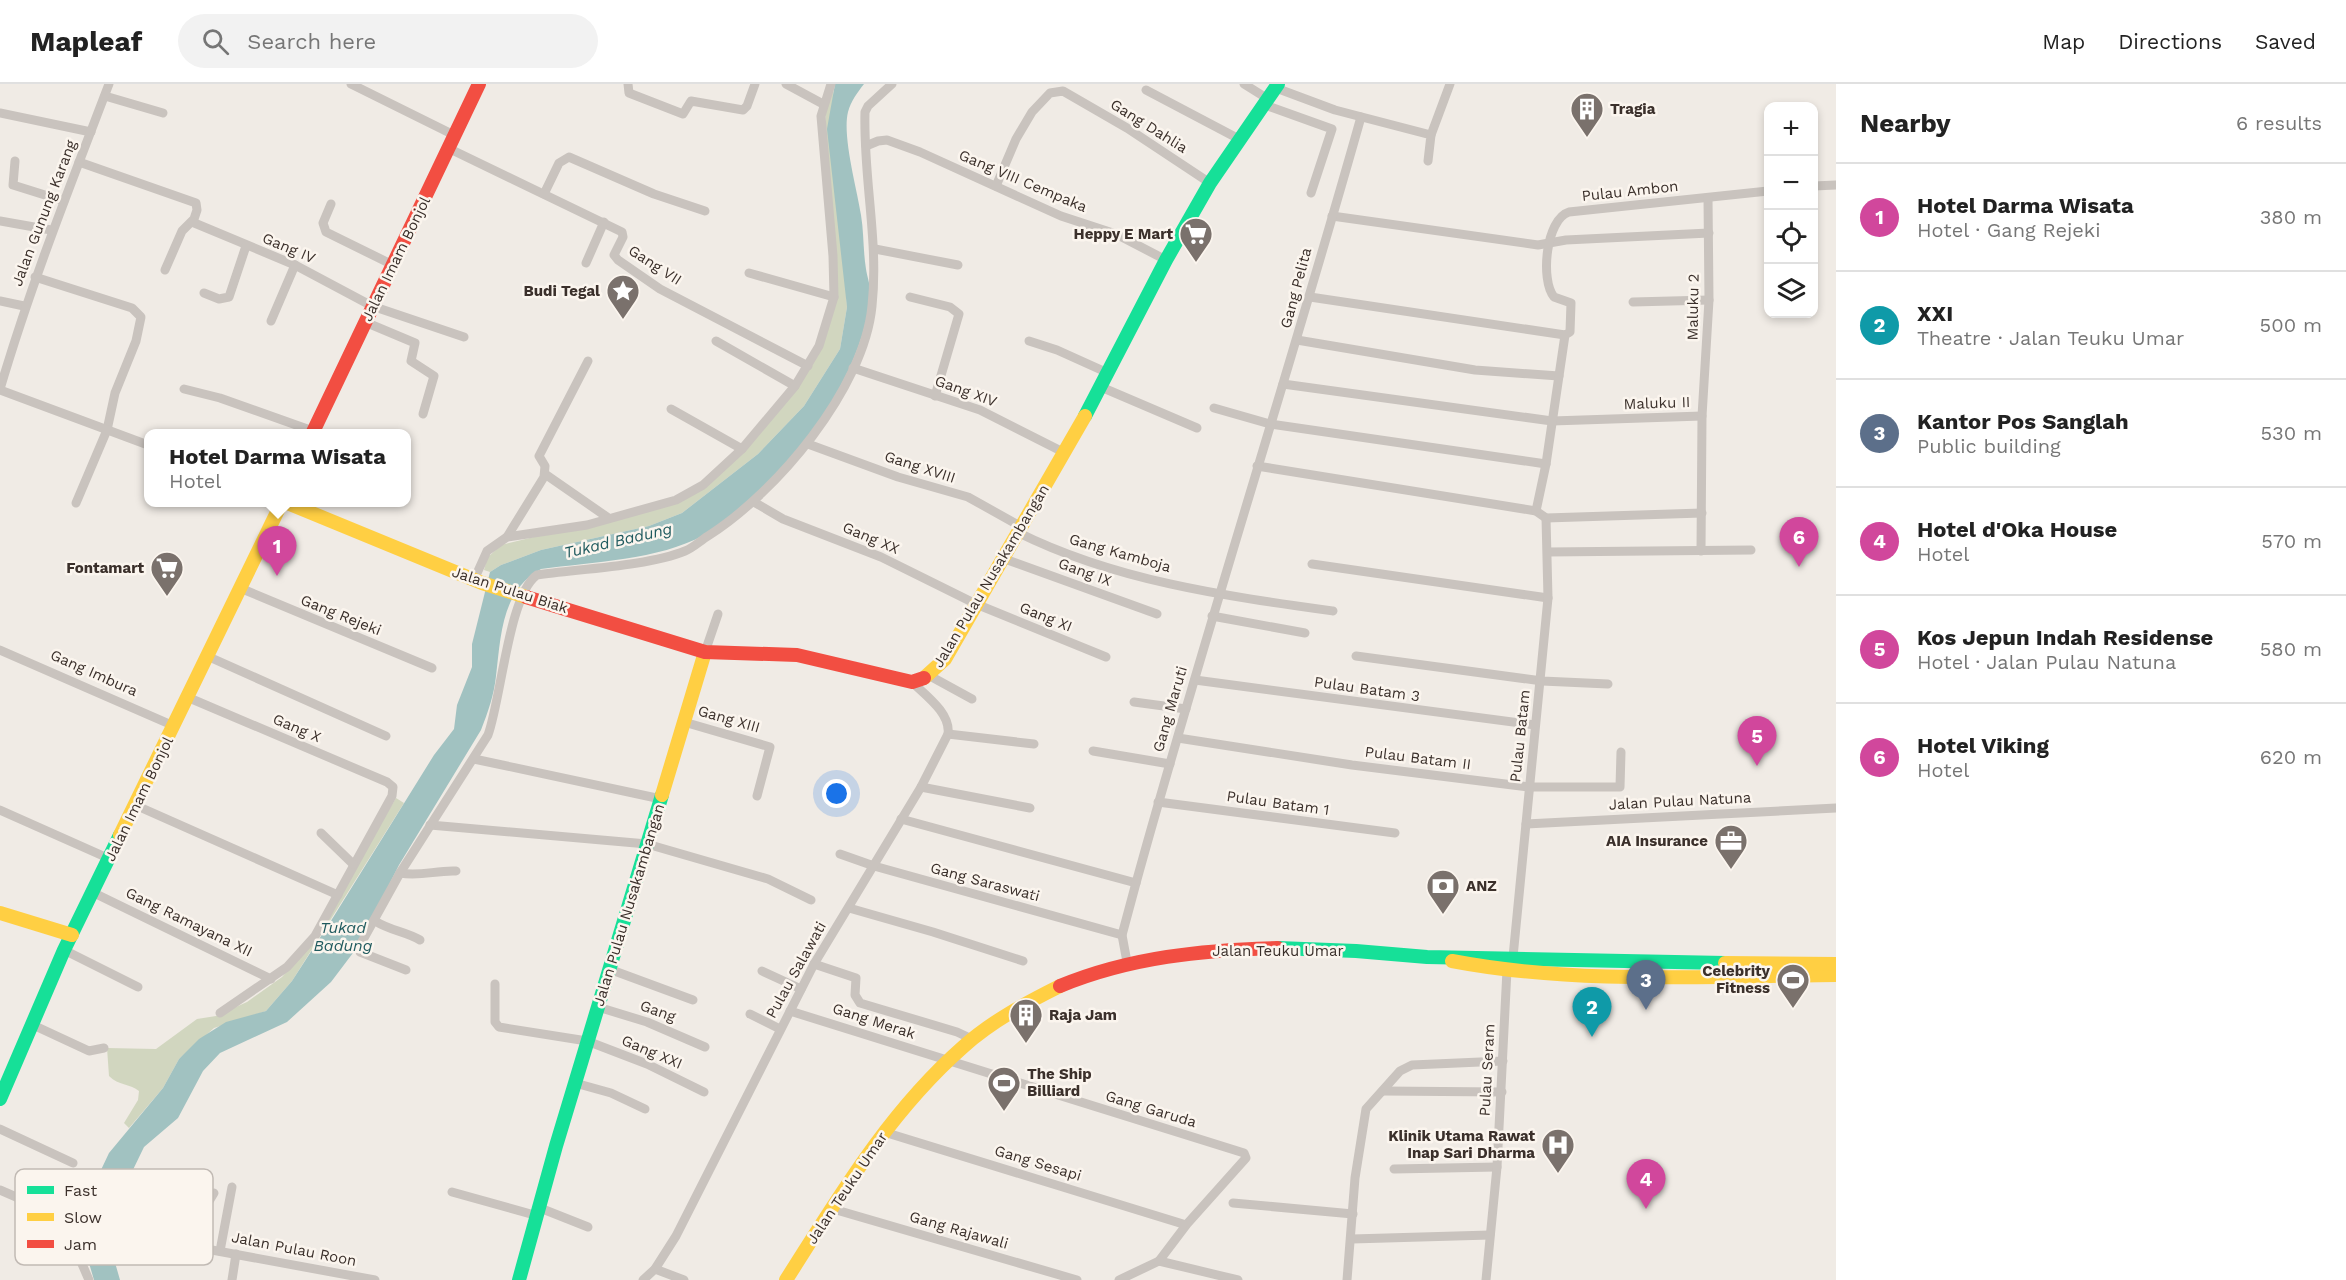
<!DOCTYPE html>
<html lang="en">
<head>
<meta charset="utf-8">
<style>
  :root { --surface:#fff; --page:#f2f2f2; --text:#222; --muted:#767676; --line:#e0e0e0; --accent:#7a716c }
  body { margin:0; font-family:"Work Sans",sans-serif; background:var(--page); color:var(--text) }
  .controls { position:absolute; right:18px; top:18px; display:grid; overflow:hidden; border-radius:12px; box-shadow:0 3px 9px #0003 }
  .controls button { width:54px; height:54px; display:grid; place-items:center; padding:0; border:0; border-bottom:2px solid var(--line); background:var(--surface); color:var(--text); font:30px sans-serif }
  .you { position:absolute; left:837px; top:710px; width:21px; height:21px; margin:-15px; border:4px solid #fff; border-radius:50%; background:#1a73e8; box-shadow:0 0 0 9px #1a73e833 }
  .badge { display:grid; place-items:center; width:39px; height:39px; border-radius:50%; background:var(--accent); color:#fff; font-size:20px; font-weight:700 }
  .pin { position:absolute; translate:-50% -50px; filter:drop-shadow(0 2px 3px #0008) }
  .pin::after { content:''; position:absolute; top:32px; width:21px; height:18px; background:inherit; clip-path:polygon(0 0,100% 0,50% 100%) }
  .popup { position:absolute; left:144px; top:345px; width:267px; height:78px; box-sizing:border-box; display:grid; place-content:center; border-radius:12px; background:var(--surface); filter:drop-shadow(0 2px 4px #0005); font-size:20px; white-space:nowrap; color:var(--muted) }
  .popup b { font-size:22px; color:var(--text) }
  .popup::after { content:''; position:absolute; left:50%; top:100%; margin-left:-12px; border:12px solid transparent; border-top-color:var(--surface) }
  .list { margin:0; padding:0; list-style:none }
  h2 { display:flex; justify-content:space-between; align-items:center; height:78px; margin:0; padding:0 24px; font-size:26px }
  h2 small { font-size:20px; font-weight:400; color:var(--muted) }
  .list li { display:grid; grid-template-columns:39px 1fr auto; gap:18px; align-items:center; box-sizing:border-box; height:108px; padding:0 24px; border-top:2px solid var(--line) }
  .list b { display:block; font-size:22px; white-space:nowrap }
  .list p { margin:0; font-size:20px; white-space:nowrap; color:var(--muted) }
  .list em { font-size:20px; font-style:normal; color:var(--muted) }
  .icon { flex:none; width:33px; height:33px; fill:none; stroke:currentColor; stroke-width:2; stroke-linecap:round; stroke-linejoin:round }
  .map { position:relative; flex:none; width:1836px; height:1196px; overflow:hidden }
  header { display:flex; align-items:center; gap:36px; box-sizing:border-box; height:84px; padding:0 30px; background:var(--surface); border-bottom:2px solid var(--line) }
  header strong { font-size:28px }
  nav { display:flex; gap:33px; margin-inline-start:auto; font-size:21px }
  .search { width:420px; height:54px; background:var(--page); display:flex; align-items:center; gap:15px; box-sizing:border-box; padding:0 21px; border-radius:33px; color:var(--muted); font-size:22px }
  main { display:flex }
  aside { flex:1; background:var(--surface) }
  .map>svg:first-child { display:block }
</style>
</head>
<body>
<header>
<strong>Mapleaf</strong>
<div class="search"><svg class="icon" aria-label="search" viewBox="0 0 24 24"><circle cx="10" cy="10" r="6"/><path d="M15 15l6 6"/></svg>Search here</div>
<nav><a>Map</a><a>Directions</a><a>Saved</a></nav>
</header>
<main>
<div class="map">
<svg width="1836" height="1196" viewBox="0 0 1836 1196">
  <rect width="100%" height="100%" fill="#f0ebe5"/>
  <g fill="#d1d6bf">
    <path d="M833,0L847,223L840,265L804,322L758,370L682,429L649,442L541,466L501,481L490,488L484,486L487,474L501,461L670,420L718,392L790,313L817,273L837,215L825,28Z"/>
    <path d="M396,714L404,719L292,897L266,927L214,944L179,975L163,1004L129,1044L124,1039L138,1016L139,1007C129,999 119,1002 109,992L107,964L156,965L197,935L216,932L247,918L282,893L304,868Z"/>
  </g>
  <path fill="#a1c2c1" d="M835,0H864C857,9 851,17 848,28C842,52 857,105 861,131C864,149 863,167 866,185C867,192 870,200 870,207C868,291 777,412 704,451C659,476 592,478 541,485C501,507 501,552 496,592C494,611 488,628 481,646L399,781L359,861L331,898L287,938L220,969L203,987L178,1034L144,1063L115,1123L108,1154L120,1196H94L81,1152L92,1105L109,1069L163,1004L179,975L199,955L226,938L266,927L292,897L334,832L434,671L454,645L457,621L472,583V560L490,488L501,481L541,466L649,442L682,429L758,370L804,322L840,265L847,223L827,45Z"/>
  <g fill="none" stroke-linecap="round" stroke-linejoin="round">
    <g stroke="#c9c3be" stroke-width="9">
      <path d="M351,0L456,52"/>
      <path d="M628,0L629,9L683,30L691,17L743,26L747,22L755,0"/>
      <path d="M786,0L823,20"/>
      <path d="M1244,0L1268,15"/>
      <path d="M1276,4L1335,26L1431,51L1428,77"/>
      <path d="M1146,6L1239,55"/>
      <path d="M105,12L163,29"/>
      <path d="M1265,21L1332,45L1311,109"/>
      <path d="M0,29L91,48"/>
      <path d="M1431,51L1450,0"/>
      <path d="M866,62L878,57L887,56L920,68L1061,132L1116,150L1166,176"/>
      <path d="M450,65L622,148L623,153L614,171L618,176L660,205L808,282"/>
      <path d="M15,77L13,101L64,117"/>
      <path d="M79,78L196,119L197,126L194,135L182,147L165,186"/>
      <path d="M996,102L1016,55L1032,28L1050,9L1063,7L1127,44L1210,99"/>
      <path d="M1814,102L1836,101"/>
      <path d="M544,110L559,79L569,73L654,110L705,127"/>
      <path d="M331,120L323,139L326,148L391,180"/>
      <path d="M1332,132L1538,161L1566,156L1709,149"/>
      <path d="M0,137L51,146"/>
      <path d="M192,138L295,181L372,222L464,253"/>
      <path d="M875,165L958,181"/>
      <path d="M586,179L604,138"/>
      <path d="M749,189L834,213"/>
      <path d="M35,193L132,224L141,233L136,257L115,309L107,346L76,419"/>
      <path d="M204,209L219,215L229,213L246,162"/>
      <path d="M910,213L950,223L959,230L935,312"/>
      <path d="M1310,213L1565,251"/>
      <path d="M0,217L24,222"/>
      <path d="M1633,218L1709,216"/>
      <path d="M271,237L295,181"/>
      <path d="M365,238L415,259L411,277L434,292L423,330"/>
      <path d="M1297,256L1475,286L1559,292"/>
      <path d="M716,257L795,302"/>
      <path d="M1029,257L1057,266L1108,289"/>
      <path d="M853,284L980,326L1065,369"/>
      <path d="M1283,300L1552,337L1702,332"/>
      <path d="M1101,303L1197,344"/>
      <path d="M0,305C31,200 70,102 109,0"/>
      <path d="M184,305L220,314L313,347"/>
      <path d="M0,306L148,361"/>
      <path d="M1214,324L1270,340L1546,380"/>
      <path d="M671,325L742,365"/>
      <path d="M808,360L898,393L968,413L1020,442"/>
      <path d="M1257,382L1536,427L1546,434L1702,429"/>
      <path d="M545,390L607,433"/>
      <path d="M754,418L783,435L881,473L976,520L1106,573"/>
      <path d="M1536,427L1546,380L1565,251L1570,248L1571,219L1554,213C1540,196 1546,135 1569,128L1768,107"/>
      <path d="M1017,448C1115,497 1225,512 1333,527"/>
      <path d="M507,453L544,393L545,382L539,372L588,277"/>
      <path d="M1701,467L1702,332L1709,216L1708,114"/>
      <path d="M1548,468L1751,466"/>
      <path d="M1002,474L1157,530"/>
      <path d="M1312,480L1548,514"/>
      <path d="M474,496L487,467L507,453L587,441L676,416L703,401L742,365L795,302L819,262L834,213L833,172L821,32L831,0"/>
      <path d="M240,504L432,584"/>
      <path d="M1212,532L1305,549"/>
      <path d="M0,566L174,642"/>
      <path d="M705,568L718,530"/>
      <path d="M207,572L386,652"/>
      <path d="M1356,572L1542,597L1608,600"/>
      <path d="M930,592L972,615"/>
      <path d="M1195,596L1535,641"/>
      <path d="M187,613L387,698L393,703L392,712L315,852L287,883L220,929"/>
      <path d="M1134,618L1186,625"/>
      <path d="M684,638L770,663L757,712"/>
      <path d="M948,650L1034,660"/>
      <path d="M1178,654L1352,681L1529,703H1620L1621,668"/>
      <path d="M1093,667L1170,680"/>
      <path d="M474,675L661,715"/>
      <path d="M921,703L1030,724"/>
      <path d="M1158,718L1395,749"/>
      <path d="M135,721L338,811"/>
      <path d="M0,726L110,775"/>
      <path d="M901,735L1136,799"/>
      <path d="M1526,740L1836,724"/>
      <path d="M430,741L647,760L768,795L811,816"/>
      <path d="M321,749L353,780"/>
      <path d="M840,770L874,782L1122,851"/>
      <path d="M400,789C420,793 436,786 456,787"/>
      <path d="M94,809L271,895"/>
      <path d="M849,824L933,848L1023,877"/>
      <path d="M375,837C391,847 404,847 420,856"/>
      <path d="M64,866L138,903"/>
      <path d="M1513,873L1548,514L1546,434"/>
      <path d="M1127,878L1122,851L1136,799C1207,542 1289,289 1361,33"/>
      <path d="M814,880L856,894L855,911L860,919L957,948L972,955"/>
      <path d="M609,885L693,916"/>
      <path d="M406,886L360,868L359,863L400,789L488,651C501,616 509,510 537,491C578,485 649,482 685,467C693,464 700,457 708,452C776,409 864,305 872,222C879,157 863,93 865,28L868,22L892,0"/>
      <path d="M762,887L801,905"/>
      <path d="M495,900V938L499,943L587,957L647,980L704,1008"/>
      <path d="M598,923L647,938L705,963"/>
      <path d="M790,927L1244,1069L1246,1074L1187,1140L1159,1177"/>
      <path d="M750,930L780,945"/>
      <path d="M33,941L89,967L104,964"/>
      <path d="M575,999L611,1009L645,1025"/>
      <path d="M1383,1007L1502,1008"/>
      <path d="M0,1045L73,1079"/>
      <path d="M884,1048L1183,1140"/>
      <path d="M1394,1085L1497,1083"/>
      <path d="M0,1106L69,1136L125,1150L375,1196"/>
      <path d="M452,1108L538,1132"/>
      <path d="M1233,1119L1353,1130"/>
      <path d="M540,1124L588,1143"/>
      <path d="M833,1125L1077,1196"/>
      <path d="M62,1134L89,1196"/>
      <path d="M158,1155L168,1119L173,1117L208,1119L214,1109"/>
      <path d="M1352,1155L1490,1151"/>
      <path d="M220,1167L232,1103"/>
      <path d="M1159,1177L1238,1196"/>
      <path d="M655,1185L684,1196"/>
      <path d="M232,1196L236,1170"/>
      <path d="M643,1196L655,1185L676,1152L814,880L921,703L948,650C951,629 925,611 912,598"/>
      <path d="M1119,1196L1159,1177"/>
      <path d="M1347,1196L1355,1094L1366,1025L1400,987L1412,981L1503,977"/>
      <path d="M1486,1196L1497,1083L1507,886"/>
    </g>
    <g stroke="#16e098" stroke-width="14">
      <path d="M1085,332L1166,176L1210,99L1278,0"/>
      <path d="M1278,864L1356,867L1427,873L1725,879"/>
      <path d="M0,1015L64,866L120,751"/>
      <path d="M519,1196L556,1062L662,711"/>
    </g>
    <g stroke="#ffcf43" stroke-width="14">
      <path d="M285,418L482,499L526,513"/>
      <path d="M924,594L945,575L1085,332"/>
      <path d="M662,711L705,568"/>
      <path d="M120,751L282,418"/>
      <path d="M0,829L72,851"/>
      <path d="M1452,877C1578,901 1709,892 1836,891"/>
      <path d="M1725,879L1836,880"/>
      <path d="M786,1196C839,1113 888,1029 963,963C992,937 1026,919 1060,902"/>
    </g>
    <g stroke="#f24e42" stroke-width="14">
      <path d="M312,350L479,0"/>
      <path d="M526,513L705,568L797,571L912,598L924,594"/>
      <path d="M1060,902C1130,873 1203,866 1278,864"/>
    </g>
  </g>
  <defs>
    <symbol id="building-pin" viewBox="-11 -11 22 30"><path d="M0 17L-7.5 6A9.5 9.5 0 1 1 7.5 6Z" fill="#7a716c" stroke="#fbf5ee"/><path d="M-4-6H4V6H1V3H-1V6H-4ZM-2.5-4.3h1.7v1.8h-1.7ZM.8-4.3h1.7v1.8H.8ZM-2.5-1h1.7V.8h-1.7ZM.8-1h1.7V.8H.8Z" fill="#fff"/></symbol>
    <symbol id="supermarket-pin" viewBox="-11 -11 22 30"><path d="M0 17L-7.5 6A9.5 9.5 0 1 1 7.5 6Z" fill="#7a716c" stroke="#fbf5ee"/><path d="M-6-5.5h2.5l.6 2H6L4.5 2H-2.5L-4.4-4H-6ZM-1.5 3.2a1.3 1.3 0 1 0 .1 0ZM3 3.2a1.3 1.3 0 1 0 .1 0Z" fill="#fff"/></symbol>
    <symbol id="sight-pin" viewBox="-11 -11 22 30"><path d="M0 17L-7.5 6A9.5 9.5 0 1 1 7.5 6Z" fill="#7a716c" stroke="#fbf5ee"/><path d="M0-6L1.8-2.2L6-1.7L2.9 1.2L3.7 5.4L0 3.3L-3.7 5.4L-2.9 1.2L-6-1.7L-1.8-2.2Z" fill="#fff"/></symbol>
    <symbol id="office-pin" viewBox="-11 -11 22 30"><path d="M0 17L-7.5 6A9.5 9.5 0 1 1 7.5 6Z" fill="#7a716c" stroke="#fbf5ee"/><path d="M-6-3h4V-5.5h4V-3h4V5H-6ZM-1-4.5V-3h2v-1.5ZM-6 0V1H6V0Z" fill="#fff"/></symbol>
    <symbol id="bank-pin" viewBox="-11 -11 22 30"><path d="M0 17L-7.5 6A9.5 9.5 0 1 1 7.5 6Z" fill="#7a716c" stroke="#fbf5ee"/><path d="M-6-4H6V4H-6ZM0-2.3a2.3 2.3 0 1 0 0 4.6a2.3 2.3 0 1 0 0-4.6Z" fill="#fff"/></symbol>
    <symbol id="stadium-pin" viewBox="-11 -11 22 30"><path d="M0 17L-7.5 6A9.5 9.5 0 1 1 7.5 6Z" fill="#7a716c" stroke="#fbf5ee"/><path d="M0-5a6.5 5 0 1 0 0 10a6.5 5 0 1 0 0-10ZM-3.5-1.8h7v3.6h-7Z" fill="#fff"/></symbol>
    <symbol id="hospital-pin" viewBox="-11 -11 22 30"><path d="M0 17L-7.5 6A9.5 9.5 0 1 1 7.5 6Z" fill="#7a716c" stroke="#fbf5ee"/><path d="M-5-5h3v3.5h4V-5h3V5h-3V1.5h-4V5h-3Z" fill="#fff"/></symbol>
  </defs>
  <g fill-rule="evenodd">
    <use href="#building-pin" x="1568" y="6" width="38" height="52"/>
    <use href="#supermarket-pin" x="1177" y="131" width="38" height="52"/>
    <use href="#sight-pin" x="604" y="188" width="38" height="52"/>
    <use href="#supermarket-pin" x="148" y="465" width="38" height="52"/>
    <use href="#office-pin" x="1712" y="738" width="38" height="52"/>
    <use href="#bank-pin" x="1424" y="783" width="38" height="52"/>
    <use href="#stadium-pin" x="1774" y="877" width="38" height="52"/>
    <use href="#building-pin" x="1007" y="912" width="38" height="52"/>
    <use href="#stadium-pin" x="985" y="980" width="38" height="52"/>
    <use href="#hospital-pin" x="1539" y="1042" width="38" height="52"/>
  </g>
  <g text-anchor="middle" stroke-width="5" stroke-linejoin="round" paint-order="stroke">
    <g font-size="15" font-weight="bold" fill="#3b302b" stroke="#fbf5ee" text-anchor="end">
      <text x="1610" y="30" text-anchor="start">Tragia</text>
      <text x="1173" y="155">Heppy E Mart</text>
      <text x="600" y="212">Budi Tegal</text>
      <text x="144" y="489">Fontamart</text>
      <text x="1708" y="762">AIA Insurance</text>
      <text x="1466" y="807" text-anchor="start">ANZ</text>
      <text x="1770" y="892">Celebrity<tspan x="1770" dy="17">Fitness</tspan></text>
      <text x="1049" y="936" text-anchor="start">Raja Jam</text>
      <text x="1027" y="995" text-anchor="start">The Ship<tspan x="1027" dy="17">Billiard</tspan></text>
      <text x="1535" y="1057">Klinik Utama Rawat<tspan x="1535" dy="17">Inap Sari Dharma</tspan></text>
    </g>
    <g font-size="15" fill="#3b302b" stroke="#fbf5ee">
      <text transform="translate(1149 42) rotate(32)" y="5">Gang Dahlia</text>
      <text transform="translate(1023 97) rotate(23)" y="5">Gang VIII Cempaka</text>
      <text transform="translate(1630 107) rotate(-6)" y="5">Pulau Ambon</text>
      <text transform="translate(44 129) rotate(-69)" y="5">Jalan Gunung Karang</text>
      <text transform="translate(289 164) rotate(23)" y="5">Gang IV</text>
      <text transform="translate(396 175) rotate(-64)" y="5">Jalan Imam Bonjol</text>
      <text transform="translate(655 181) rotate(33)" y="5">Gang VII</text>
      <text transform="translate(1296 204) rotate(-75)" y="5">Gang Pelita</text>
      <text transform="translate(1693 223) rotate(-89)" y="5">Maluku 2</text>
      <text transform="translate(966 307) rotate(20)" y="5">Gang XIV</text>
      <text transform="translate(1657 319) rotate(-2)" y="5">Maluku II</text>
      <text transform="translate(920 383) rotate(18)" y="5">Gang XVIII</text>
      <text transform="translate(871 454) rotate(23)" y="5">Gang XX</text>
      <text transform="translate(1120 469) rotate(16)" y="5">Gang Kamboja</text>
      <text transform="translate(1085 488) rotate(20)" y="5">Gang IX</text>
      <text transform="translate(991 492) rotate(-59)" y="5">Jalan Pulau Nusakambangan</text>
      <text transform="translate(510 506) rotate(18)" y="5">Jalan Pulau Biak</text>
      <text transform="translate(341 531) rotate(22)" y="5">Gang Rejeki</text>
      <text transform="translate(1046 533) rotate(22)" y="5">Gang XI</text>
      <text transform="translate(94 589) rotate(24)" y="5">Gang Imbura</text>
      <text transform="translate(1367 605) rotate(8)" y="5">Pulau Batam 3</text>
      <text transform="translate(1170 625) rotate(-74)" y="5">Gang Maruti</text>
      <text transform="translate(729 635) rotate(16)" y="5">Gang XIII</text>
      <text transform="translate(297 644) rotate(23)" y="5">Gang X</text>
      <text transform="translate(1520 652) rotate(-84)" y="5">Pulau Batam</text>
      <text transform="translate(1418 674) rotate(7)" y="5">Pulau Batam II</text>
      <text transform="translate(139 715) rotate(-64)" y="5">Jalan Imam Bonjol</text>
      <text transform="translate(1680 717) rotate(-3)" y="5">Jalan Pulau Natuna</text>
      <text transform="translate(1278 719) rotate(8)" y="5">Pulau Batam 1</text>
      <text transform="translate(985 798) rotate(15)" y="5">Gang Saraswati</text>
      <text transform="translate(629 821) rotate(-73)" y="5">Jalan Pulau Nusakambangan</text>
      <text transform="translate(189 838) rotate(26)" y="5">Gang Ramayana XII</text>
      <text x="1278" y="872">Jalan Teuku Umar</text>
      <text transform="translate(796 886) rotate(-61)" y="5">Pulau Salawati</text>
      <text transform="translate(658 927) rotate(20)" y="5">Gang</text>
      <text transform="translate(874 937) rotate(18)" y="5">Gang Merak</text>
      <text transform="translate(652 968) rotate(23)" y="5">Gang XXI</text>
      <text transform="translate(1487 986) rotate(-87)" y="5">Pulau Seram</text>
      <text transform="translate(1151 1025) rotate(17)" y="5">Gang Garuda</text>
      <text transform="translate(1038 1079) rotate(17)" y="5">Gang Sesapi</text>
      <text transform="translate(847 1104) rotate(-56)" y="5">Jalan Teuku Umar</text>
      <text transform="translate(959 1146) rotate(16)" y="5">Gang Rajawali</text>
      <text transform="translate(294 1165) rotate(11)" y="5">Jalan Pulau Roon</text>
    </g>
    <g font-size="16" font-style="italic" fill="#1f5a5e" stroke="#fbf5ee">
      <text transform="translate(618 456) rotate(-13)" y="6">Tukad Badung</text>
      <text x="343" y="849">Tukad<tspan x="343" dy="18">Badung</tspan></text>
    </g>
  </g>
  <rect x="15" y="1085" width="198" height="96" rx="9" fill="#fbf5ee" stroke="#c1bab4" stroke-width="1.5"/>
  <rect x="27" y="1102" width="27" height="8" fill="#16e098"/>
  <rect x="27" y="1129" width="27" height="8" fill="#ffcf43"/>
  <rect x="27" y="1156" width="27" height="8" fill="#f24e42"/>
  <g font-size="16" fill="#3b302b">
    <text x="64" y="1112">Fast</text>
    <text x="64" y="1139">Slow</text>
    <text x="64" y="1166">Jam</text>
  </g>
</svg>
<div class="controls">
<button>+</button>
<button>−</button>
<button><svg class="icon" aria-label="locate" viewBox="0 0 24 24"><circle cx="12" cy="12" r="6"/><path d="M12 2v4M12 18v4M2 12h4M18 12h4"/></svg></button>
<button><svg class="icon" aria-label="layers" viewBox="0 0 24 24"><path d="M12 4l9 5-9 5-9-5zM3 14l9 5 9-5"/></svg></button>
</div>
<div class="you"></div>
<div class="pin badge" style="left:277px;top:492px;background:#d1479c">1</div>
<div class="popup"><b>Hotel Darma Wisata</b>Hotel</div>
<div class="pin badge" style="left:1592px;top:953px;background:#0f9aa8">2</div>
<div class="pin badge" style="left:1646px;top:926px;background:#5c6f8a">3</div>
<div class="pin badge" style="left:1646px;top:1125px;background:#d1479c">4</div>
<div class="pin badge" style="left:1757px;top:682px;background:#d1479c">5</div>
<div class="pin badge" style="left:1799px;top:483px;background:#d1479c">6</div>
</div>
<aside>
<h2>Nearby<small>6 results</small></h2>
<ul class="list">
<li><span class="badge" style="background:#d1479c">1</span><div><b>Hotel Darma Wisata</b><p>Hotel · Gang Rejeki</p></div><em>380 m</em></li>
<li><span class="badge" style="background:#0f9aa8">2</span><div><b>XXI</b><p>Theatre · Jalan Teuku Umar</p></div><em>500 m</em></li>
<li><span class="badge" style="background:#5c6f8a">3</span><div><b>Kantor Pos Sanglah</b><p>Public building</p></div><em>530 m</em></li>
<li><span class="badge" style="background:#d1479c">4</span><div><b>Hotel d'Oka House</b><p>Hotel</p></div><em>570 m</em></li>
<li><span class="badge" style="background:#d1479c">5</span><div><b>Kos Jepun Indah Residense</b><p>Hotel · Jalan Pulau Natuna</p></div><em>580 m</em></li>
<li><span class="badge" style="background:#d1479c">6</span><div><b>Hotel Viking</b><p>Hotel</p></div><em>620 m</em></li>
</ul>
</aside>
</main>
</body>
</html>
